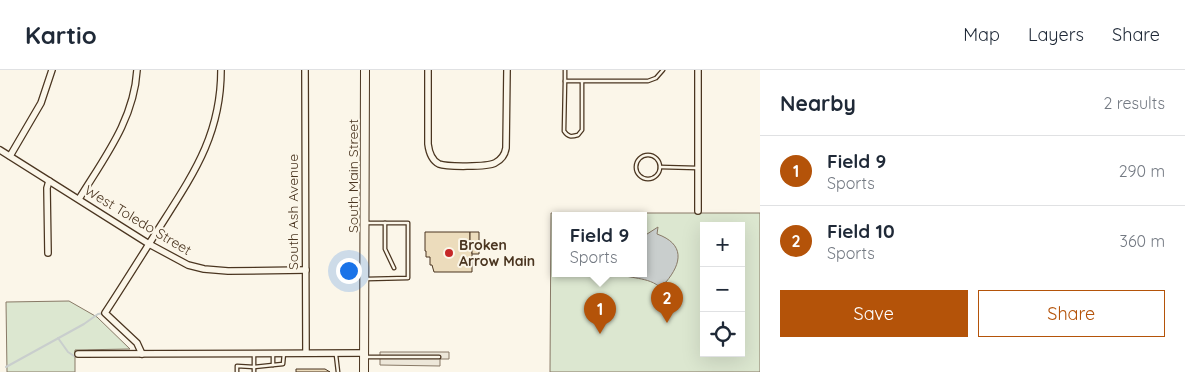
<!DOCTYPE html>
<html lang="en">
<head>
<meta charset="utf-8">
<style>
  :root { --surface:#fff; --page:#f6f6f7; --text:#1f2937; --muted:#747a83; --line:#e0e1e3; --accent:#b45309 }
  body { margin:0; font-family:Quicksand,sans-serif; background:var(--page); color:var(--text) }
  .controls { position:absolute; right:15px; bottom:15px; display:grid; overflow:hidden; border-radius:0px; box-shadow:0 5px 20px #0002 }
  .controls button { width:45px; height:45px; display:grid; place-items:center; padding:0; border:0; border-bottom:1px solid var(--line); background:var(--surface); color:var(--text); font:25px sans-serif }
  .you { position:absolute; left:348px; top:200px; width:18px; height:18px; margin:-12px; border:4px solid #fff; border-radius:50%; background:#1a73e8; box-shadow:0 0 0 8px #1a73e833 }
  .badge { display:grid; place-items:center; width:32px; height:32px; border-radius:50%; background:var(--accent); color:#fff; font-size:16px; font-weight:700 }
  .pin { position:absolute; translate:-50% -41px; filter:drop-shadow(0 1px 2px #0008) }
  .pin::after { content:''; position:absolute; top:26px; width:18px; height:15px; background:inherit; clip-path:polygon(0 0,100% 0,50% 100%) }
  .popup { position:absolute; left:552px; top:142px; width:95px; height:65px; box-sizing:border-box; display:grid; place-content:center; border-radius:0px; background:var(--surface); filter:drop-shadow(0 1px 4px #0005); font-size:16px; white-space:nowrap; color:var(--muted) }
  .popup b { font-size:19px; color:var(--text) }
  .popup::after { content:''; position:absolute; left:50%; top:100%; margin-left:-10px; border:10px solid transparent; border-top-color:var(--surface) }
  .list { margin:0; padding:0; list-style:none }
  h2 { display:flex; justify-content:space-between; align-items:center; height:65px; margin:0; padding:0 20px; font-size:21px }
  h2 small { font-size:16px; font-weight:400; color:var(--muted) }
  .list li { display:grid; grid-template-columns:32px 1fr auto; gap:15px; align-items:center; box-sizing:border-box; height:70px; padding:0 20px; border-top:1px solid var(--line) }
  .list b { display:block; font-size:19px; white-space:nowrap }
  .list p { margin:0; font-size:16px; white-space:nowrap; color:var(--muted) }
  .list em { font-size:16px; font-style:normal; color:var(--muted) }
  .actions { display:flex; gap:10px; padding:15px 20px }
  .actions a { flex:1; padding:11px 0; border:1px solid var(--accent); border-radius:0px; text-align:center; font-size:18px; color:var(--accent) }
  .actions .main { background:var(--accent); color:#fff }
  .icon { flex:none; width:28px; height:28px; fill:none; stroke:currentColor; stroke-width:2; stroke-linecap:round; stroke-linejoin:round }
  .map { position:relative; flex:none; width:760px; height:302px; overflow:hidden }
  header { display:flex; align-items:center; gap:30px; box-sizing:border-box; height:70px; padding:0 25px; background:var(--surface); border-bottom:1px solid var(--line) }
  header strong { font-size:24px }
  nav { display:flex; gap:28px; margin-inline-start:auto; font-size:18px }
  main { display:flex }
  aside { flex:1; background:var(--surface) }
  .map>svg:first-child { display:block }
</style>
</head>
<body>
<header>
<strong>Kartio</strong>
<nav><a>Map</a><a>Layers</a><a>Share</a></nav>
</header>
<main>
<div class="map">
<svg width="760" height="302" viewBox="0 0 760 302">
  <rect width="100%" height="100%" fill="#fbf6e9"/>
  <g fill="#dce7d0" stroke="#887966" fill-rule="evenodd">
    <path d="M551,143H760V302H550ZM556,145H644V203H556ZM704,156H741V283H704Z"/>
    <path d="M69,231L97,247L130,279L75,280V302H7L6,232Z"/>
  </g>
  <path fill="#ede7d9" stroke="#887966" d="M380,282H449V289H440V296L380,295Z"/>
  <path fill="#c9cecd" stroke="#887966" d="M658,157L657,164C685,174 682,193 666,212L663,213L664,221C651,206 633,210 616,203H644V166Z"/>
  <g fill="none" stroke-linecap="round" stroke-linejoin="round">
    <g stroke="#c9cecd" stroke-width="2">
      <path d="M58,268L68,282L74,286H76"/>
      <path d="M6,297L84,254L98,244L105,243"/>
    </g>
  </g>
  <g fill="#ecdcbc" stroke="#4a3520">
    <path d="M425,162H470V177H472V202H434L432,195H430V187H426V181H425Z"/>
    <path d="M470,162H479V184H472V177H470Z"/>
    <path d="M296,299H325L330,302H296Z"/>
  </g>
  <g fill="none" stroke-linecap="round" stroke-linejoin="round">
    <defs>
      <g id="lane">
        <path d="M565,0V11H648L656,8L663,0"/>
        <path d="M565,11L564,61C568,67 571,67 578,65L582,60V12"/>
        <circle cx="648" cy="97" r="12"/>
        <path d="M660,97L697,98"/>
        <path d="M366,153H408V208L367,209"/>
        <path d="M385,153V179L394,198"/>
        <path d="M273,285V295L283,294L284,283"/>
        <path d="M336,285L338,302"/>
        <path d="M366,287H439"/>
        <path d="M237,302V296L254,297L273,295"/>
        <path d="M254,302V285"/>
      </g>
      <g id="street">
        <path d="M305,0L306,283"/>
        <path d="M428,0V74C429,82 431,90 439,94C446,97 488,97 495,93C501,90 505,84 506,78L507,0"/>
        <path d="M698,0V141"/>
        <path d="M0,80L149,174L188,195L204,199L228,201L306,200"/>
        <path d="M10,86L41,33L52,0"/>
        <path d="M79,129C104,88 134,50 137,0"/>
        <path d="M48,183L47,118L49,111"/>
        <path d="M78,284L364,283"/>
        <path d="M142,284L137,273L105,243C124,214 142,185 161,155C194,103 221,64 221,0"/>
      </g>
      <path id="secondary" d="M364,302L365,0"/>
    </defs>
    <use href="#lane" stroke="#4a3520" stroke-width="5"/>
    <use href="#street" stroke="#4a3520" stroke-width="8"/>
    <use href="#secondary" stroke="#4a3520" stroke-width="10"/>
    <use href="#lane" stroke="#fbf6e9" stroke-width="2.5"/>
    <use href="#street" stroke="#fbf6e9" stroke-width="5.5"/>
    <use href="#secondary" stroke="#fbf6e9" stroke-width="8"/>
  </g>
  <circle fill="#c62828" stroke="#fbf6e9" stroke-width="2" cx="449" cy="183" r="5"/>
  <g text-anchor="middle" stroke-width="4" stroke-linejoin="round" paint-order="stroke">
    <g font-size="14" fill="#4a3520" stroke="#fbf6e9">
      <text transform="translate(353 106) rotate(-90)" y="5">South Main Street</text>
      <text transform="translate(293 142) rotate(-90)" y="5">South Ash Avenue</text>
      <text transform="translate(138 150) rotate(31)" y="5">West Toledo Street</text>
    </g>
    <g font-size="14" font-weight="bold" fill="#4a3520" stroke="#fbf6e9" text-anchor="start">
      <text x="459" y="180">Broken<tspan x="459" dy="16">Arrow Main</tspan></text>
    </g>
  </g>
</svg>
<div class="controls">
<button>+</button>
<button>−</button>
<button><svg class="icon" aria-label="locate" viewBox="0 0 24 24"><circle cx="12" cy="12" r="6"/><path d="M12 2v4M12 18v4M2 12h4M18 12h4"/></svg></button>
</div>
<div class="you"></div>
<div class="pin badge" style="left:600px;top:264px">1</div>
<div class="popup"><b>Field 9</b>Sports</div>
<div class="pin badge" style="left:667px;top:253px">2</div>
</div>
<aside>
<h2>Nearby<small>2 results</small></h2>
<ul class="list">
<li><span class="badge">1</span><div><b>Field 9</b><p>Sports</p></div><em>290 m</em></li>
<li><span class="badge">2</span><div><b>Field 10</b><p>Sports</p></div><em>360 m</em></li>
</ul>
<div class="actions"><a class="main">Save</a><a>Share</a></div>
</aside>
</main>
</body>
</html>
